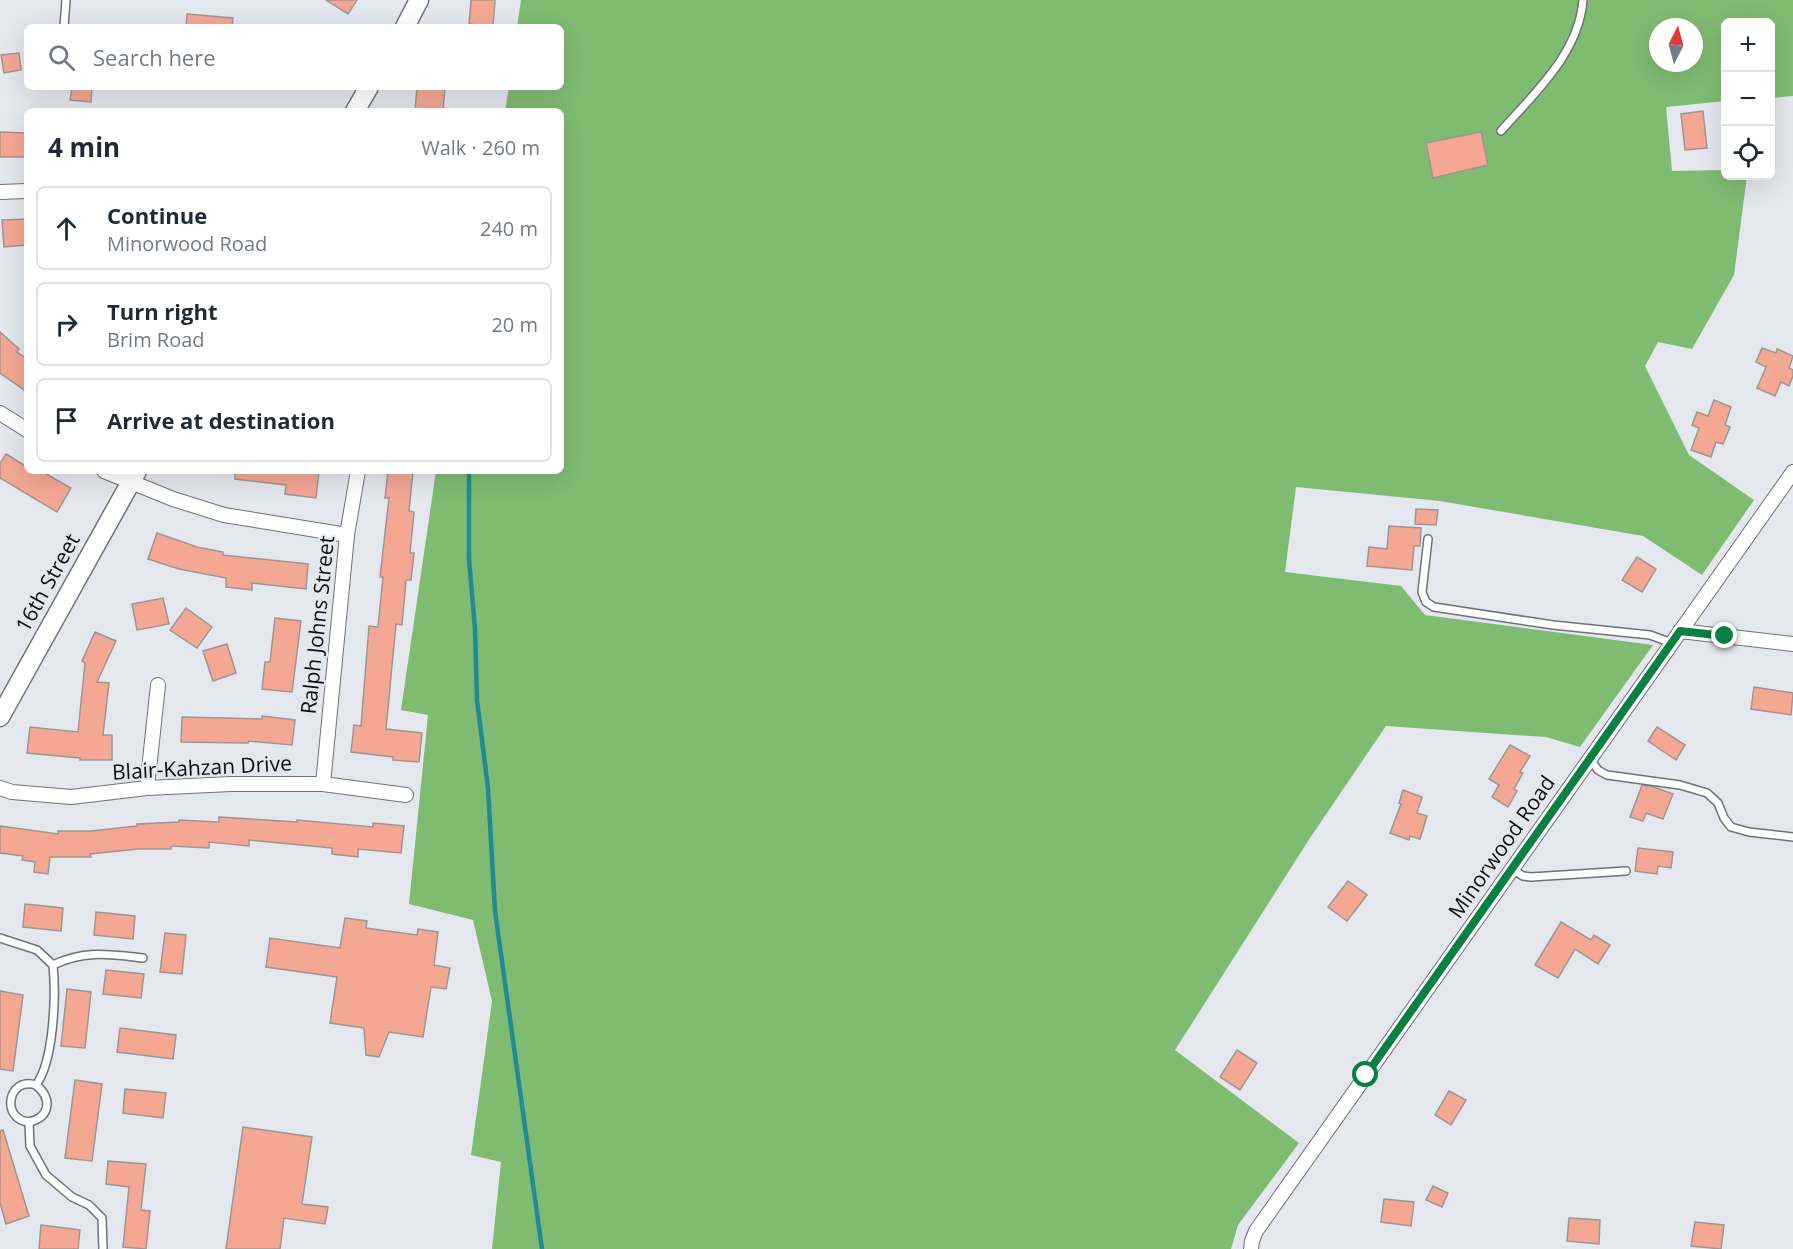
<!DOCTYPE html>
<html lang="en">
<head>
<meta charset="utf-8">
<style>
  :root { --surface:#fff; --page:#f2f2f3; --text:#1f2937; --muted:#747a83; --line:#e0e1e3 }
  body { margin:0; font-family:"Open Sans",sans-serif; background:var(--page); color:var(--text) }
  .controls { position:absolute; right:18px; top:18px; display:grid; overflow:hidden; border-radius:9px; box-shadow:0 6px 24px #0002 }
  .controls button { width:54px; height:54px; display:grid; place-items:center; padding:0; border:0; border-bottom:2px solid var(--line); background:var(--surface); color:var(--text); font:30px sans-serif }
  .compass { position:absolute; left:1649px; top:18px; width:54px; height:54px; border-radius:50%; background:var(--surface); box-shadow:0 6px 24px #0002; rotate:6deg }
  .stop { position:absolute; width:18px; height:18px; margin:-14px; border:4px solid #0b8043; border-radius:50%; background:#fff }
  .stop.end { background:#0b8043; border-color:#fff; box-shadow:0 2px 6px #0008 }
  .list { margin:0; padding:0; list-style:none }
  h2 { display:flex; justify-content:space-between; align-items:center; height:78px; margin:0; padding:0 24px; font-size:26px }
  h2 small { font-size:20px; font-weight:400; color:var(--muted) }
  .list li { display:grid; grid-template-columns:39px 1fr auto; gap:18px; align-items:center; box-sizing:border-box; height:84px; margin:0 12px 12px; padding:0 12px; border:2px solid var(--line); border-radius:9px }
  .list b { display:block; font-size:22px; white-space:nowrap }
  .list p { margin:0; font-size:20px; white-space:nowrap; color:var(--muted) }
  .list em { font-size:20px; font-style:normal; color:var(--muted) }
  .icon { flex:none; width:33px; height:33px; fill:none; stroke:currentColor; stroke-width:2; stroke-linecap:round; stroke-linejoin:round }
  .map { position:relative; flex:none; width:1793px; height:1249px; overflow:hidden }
  .search { position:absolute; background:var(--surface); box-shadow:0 6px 24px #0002; left:24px; top:24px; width:540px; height:66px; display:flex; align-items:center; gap:15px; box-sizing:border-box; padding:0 21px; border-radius:9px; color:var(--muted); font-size:22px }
  .panel { position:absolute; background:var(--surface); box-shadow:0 6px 24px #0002; left:24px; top:108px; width:540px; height:366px; border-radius:9px }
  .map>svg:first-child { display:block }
</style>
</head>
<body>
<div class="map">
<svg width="1793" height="1249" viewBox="0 0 1793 1249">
  <rect width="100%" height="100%" fill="#e4e7ed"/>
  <path fill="#80bb72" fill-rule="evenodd" d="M521,0H1793V96L1771,98L1770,22H1726L1725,101L1666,107L1672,171L1725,170L1726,176H1747L1734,275L1692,349L1658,342L1645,366L1689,455L1754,500L1702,575L1643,536L1440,501L1296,487L1285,572L1401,586L1425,615L1653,645L1580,747L1546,737L1386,726L1310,838L1175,1050L1299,1143L1238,1225L1231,1249H492L501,1162L471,1155L492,1001L473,920L409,904L428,715L401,710L436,471H561V111H505L509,87H561V27H517ZM1658,27H1694V63H1658Z"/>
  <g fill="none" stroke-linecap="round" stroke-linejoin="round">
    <path stroke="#228b95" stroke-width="4.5" d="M469,471V559L475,629L477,700L488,788L495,911L542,1249"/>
  </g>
  <g fill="#f4a894" stroke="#9e9694" stroke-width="1.5">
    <path d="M326,0H357L348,14Z"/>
    <path d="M471,0H495L493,27L469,24Z"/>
    <path d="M187,14L233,18L232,27H186Z"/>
    <path d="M19,53L21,70L4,73L1,55Z"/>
    <path d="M72,87H92L91,102L70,100Z"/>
    <path d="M417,87H445L443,111H415Z"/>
    <path d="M1703,111L1707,148L1685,150L1681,114Z"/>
    <path d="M0,132L27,133V157H0Z"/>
    <path d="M1481,132L1488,165L1433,178L1426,143Z"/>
    <path d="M27,219V245L4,247L2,220Z"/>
    <path d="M0,332L19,349L17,352L27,359V392L0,373Z"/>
    <path d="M1762,348L1776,353L1777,349L1793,356L1789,368L1793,370V376L1789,386L1781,382L1775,396L1757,388L1766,367L1756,362Z"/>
    <path d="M1714,400L1731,407L1725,425L1730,427L1723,444L1716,442L1711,457L1691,450L1699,428L1692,425L1697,412L1708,416Z"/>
    <path d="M6,454L27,467V471H41L71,488L57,512L0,478V463Z"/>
    <path d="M235,471H319L316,498L285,494L286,485L235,479Z"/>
    <path d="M388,471H413L409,511L414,512L410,553H414L411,580H406L402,625L396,624L386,729L422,733L419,762L393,760V757L351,752L354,725L361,726L369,626L378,627L383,577H380L389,498H385Z"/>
    <path d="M1416,509L1438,510L1436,525L1415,524Z"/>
    <path d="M1389,526L1421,528L1420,546H1414L1412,570L1367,566L1369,547L1387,549Z"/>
    <path d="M157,533L197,547L223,552V555L308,564L306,589L252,583V590L226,587V578L179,569L148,559Z"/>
    <path d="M1637,557L1656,569L1642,592L1622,580Z"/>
    <path d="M163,598L169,624L137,630L132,604Z"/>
    <path d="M186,608L212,627L197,648L170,630Z"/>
    <path d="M275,618L301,621L292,692L262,689L265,662H270Z"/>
    <path d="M95,632L116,641L97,682L109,683L103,735H112V760H80V758L27,753L30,727L78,732L85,663L82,661Z"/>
    <path d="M227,644L236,673L213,681L203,651Z"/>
    <path d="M1754,687L1793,693L1791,715L1751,709Z"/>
    <path d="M262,716L295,720L292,745L249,741L248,743L181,742L182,717L262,719Z"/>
    <path d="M1657,727L1685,745L1676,760L1648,741Z"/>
    <path d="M1510,745L1530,756L1520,772L1523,773L1514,789L1517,791L1508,807L1492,797L1499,785L1489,779Z"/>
    <path d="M1642,785L1654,787L1673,794L1663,819L1646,813L1643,821L1630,817Z"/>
    <path d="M1403,790L1422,797L1417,813L1427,816L1420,839L1410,836L1409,840L1390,833L1401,804L1399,803Z"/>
    <path d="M219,817L297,822V820L373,827V823L404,826L401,853L358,849V857L332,854V848L249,840V846L209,842V848L171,846V849H138L90,854L91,857H50L48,874L34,872L35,862L22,860L23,856L0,853V826L58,834V831H91L137,826V824L179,822V820L219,822Z"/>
    <path d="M1638,848L1673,852L1671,868L1658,866L1657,874L1635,871Z"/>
    <path d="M1348,881L1367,895L1347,921L1328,907Z"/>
    <path d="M25,904L63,908L61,931L23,927Z"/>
    <path d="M96,912L135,916L133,939L94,935Z"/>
    <path d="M345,918L367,921L366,928L417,935L418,929L438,932L434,965L450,968L446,989L431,987L423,1037L389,1032L379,1057L366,1055L364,1028L330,1023L337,977L266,967L270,938L340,948Z"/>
    <path d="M1561,922L1591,940L1594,935L1610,945L1598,964L1575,949L1558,978L1535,965Z"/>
    <path d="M165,933L186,935L182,974L160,972Z"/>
    <path d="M106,970L144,974L141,998L103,994Z"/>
    <path d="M67,989L91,992L85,1048L61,1046Z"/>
    <path d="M0,991L23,995L13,1071L0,1069Z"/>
    <path d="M120,1028L176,1035L173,1059L117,1052Z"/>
    <path d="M1237,1050L1257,1063L1240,1090L1220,1077Z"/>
    <path d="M75,1080L102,1084L92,1161L65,1158Z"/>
    <path d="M125,1089L166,1093L163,1118L123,1113Z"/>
    <path d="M1449,1091L1466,1100L1451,1125L1435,1115Z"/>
    <path d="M243,1127L312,1137L302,1204L328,1207L325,1224L284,1218L280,1249H226Z"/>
    <path d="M3,1130L29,1216L6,1224L0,1203V1131Z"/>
    <path d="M108,1161L146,1164L141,1210L150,1211L146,1249L123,1247L129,1187L106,1184Z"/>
    <path d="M1433,1186L1448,1193L1442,1207L1426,1200Z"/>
    <path d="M1384,1199L1414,1202L1411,1226L1381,1222Z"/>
    <path d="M1569,1218L1600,1220L1599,1244L1567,1241Z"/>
    <path d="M1695,1222L1724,1225L1721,1249L1691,1246Z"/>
    <path d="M41,1225L80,1230L78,1249H39Z"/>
  </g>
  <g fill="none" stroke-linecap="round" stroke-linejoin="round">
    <defs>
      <g id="lane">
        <path d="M64,27L66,0"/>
        <path d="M1501,131C1534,94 1579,53 1583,0"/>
        <path d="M1428,539L1422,592L1426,602L1434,607L1553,625L1650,635L1672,643"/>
        <path d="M1590,759L1598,770L1607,775L1680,785L1707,793L1718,803L1724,818L1731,827L1749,832L1793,837"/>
        <path d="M1512,869L1523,876L1531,877L1626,871"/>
        <path d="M0,938L37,950L53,965C56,995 54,1061 36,1085"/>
        <path d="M53,965C85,950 108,954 143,958"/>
        <path d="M29,1122L30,1146L46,1175L72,1197L89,1205L102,1218L103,1249"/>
        <path d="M29,1122C0,1119 8,1076 36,1085"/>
        <path d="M29,1122C51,1117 52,1098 36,1085"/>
      </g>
      <g id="street">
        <path d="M0,192L27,191"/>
        <path d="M0,413L27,430"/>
        <path d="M104,471L173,499L224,515L347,535"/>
        <path d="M1680,631L1793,644"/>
        <path d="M323,784L347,535L358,471"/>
        <path d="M0,788L12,792L71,797L147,788L231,784H323L406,795"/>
        <path d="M147,788L158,685"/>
        <path d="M1251,1249L1252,1241L1256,1231L1793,472"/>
      </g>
      <g id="secondary">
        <path d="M405,27L419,0"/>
        <path d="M355,111L369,87"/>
        <path d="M0,717L137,471"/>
      </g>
    </defs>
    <use href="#lane" stroke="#6f7277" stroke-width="10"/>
    <use href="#street" stroke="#6f7277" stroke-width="16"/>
    <use href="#secondary" stroke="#6f7277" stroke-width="21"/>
    <use href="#lane" stroke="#fff" stroke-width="7"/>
    <use href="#street" stroke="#fff" stroke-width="14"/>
    <use href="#secondary" stroke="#fff" stroke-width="18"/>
  </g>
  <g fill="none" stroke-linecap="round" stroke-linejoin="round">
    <path stroke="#0b8043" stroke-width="8" d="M1366,1075L1680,631L1725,636"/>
  </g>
  <g text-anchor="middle" stroke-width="4.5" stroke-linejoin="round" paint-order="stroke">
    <g font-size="21" fill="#0c0d0f" stroke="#e4e7ed">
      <text transform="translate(48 583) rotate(-61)" y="7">16th Street</text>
      <text transform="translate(318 625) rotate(-84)" y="7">Ralph Johns Street</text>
      <text transform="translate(202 768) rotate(-3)" y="7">Blair-Kahzan Drive</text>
      <text transform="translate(1502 847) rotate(-55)" y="7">Minorwood Road</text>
    </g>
  </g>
</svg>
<div class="controls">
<button>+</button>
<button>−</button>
<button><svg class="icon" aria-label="locate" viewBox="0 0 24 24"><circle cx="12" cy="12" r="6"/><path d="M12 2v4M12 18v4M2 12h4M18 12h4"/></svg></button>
</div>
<svg class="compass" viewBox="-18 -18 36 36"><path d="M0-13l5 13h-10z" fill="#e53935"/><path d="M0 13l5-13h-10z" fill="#747a83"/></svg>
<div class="stop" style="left:1366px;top:1075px"></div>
<div class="stop end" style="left:1725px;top:636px"></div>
<div class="search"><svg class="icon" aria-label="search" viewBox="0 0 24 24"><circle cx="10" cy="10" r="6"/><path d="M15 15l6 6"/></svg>Search here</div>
<section class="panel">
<h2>4 min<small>Walk · 260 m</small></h2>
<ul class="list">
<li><svg class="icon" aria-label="ahead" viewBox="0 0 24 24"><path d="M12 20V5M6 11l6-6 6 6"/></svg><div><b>Continue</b><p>Minorwood Road</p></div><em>240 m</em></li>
<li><svg class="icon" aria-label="right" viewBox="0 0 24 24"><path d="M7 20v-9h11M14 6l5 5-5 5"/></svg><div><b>Turn right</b><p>Brim Road</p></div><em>20 m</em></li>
<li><svg class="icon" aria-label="arrive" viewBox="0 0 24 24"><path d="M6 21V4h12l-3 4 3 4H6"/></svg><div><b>Arrive at destination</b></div></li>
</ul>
</section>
</div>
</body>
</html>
